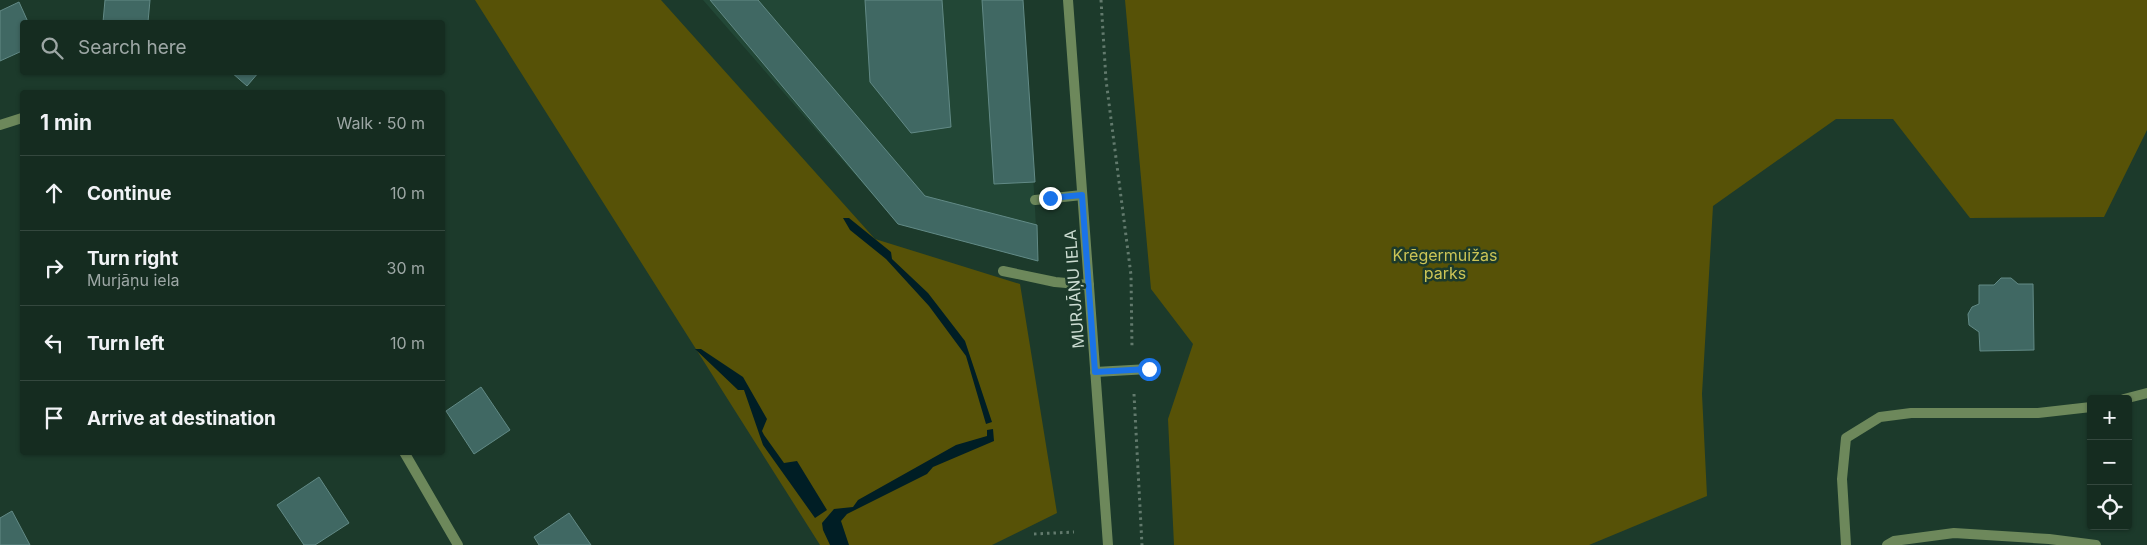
<!DOCTYPE html>
<html lang="en">
<head>
<meta charset="utf-8">
<style>
  :root { --surface:#152c20; --page:#1e3429; --text:#f1f3f6; --muted:#9da7a5; --line:#34483e }
  body { margin:0; font-family:Inter,sans-serif; background:var(--page); color:var(--text) }
  .controls { position:absolute; right:15px; bottom:15px; display:grid; overflow:hidden; border-radius:5px; box-shadow:0 1px 4px #0004 }
  .controls button { width:45px; height:45px; display:grid; place-items:center; padding:0; border:0; border-bottom:1px solid var(--line); background:var(--surface); color:var(--text); font:25px sans-serif }
  .stop { position:absolute; width:15px; height:15px; margin:-11px; border:4px solid #1a73e8; border-radius:50%; background:#fff }
  .stop.end { background:#1a73e8; border-color:#fff; box-shadow:0 1px 5px #0008 }
  .list { margin:0; padding:0; list-style:none }
  h2 { display:flex; justify-content:space-between; align-items:center; height:65px; margin:0; padding:0 20px; font-size:21px }
  h2 small { font-size:16px; font-weight:400; color:var(--muted) }
  .list li { display:grid; grid-template-columns:32px 1fr auto; gap:15px; align-items:center; box-sizing:border-box; height:75px; padding:0 20px; border-top:1px solid var(--line) }
  .list b { display:block; font-size:19px; white-space:nowrap }
  .list p { margin:0; font-size:16px; white-space:nowrap; color:var(--muted) }
  .list em { font-size:16px; font-style:normal; color:var(--muted) }
  .icon { flex:none; width:28px; height:28px; fill:none; stroke:currentColor; stroke-width:2; stroke-linecap:round; stroke-linejoin:round }
  .map { position:relative; flex:none; width:2147px; height:545px; overflow:hidden }
  .search { position:absolute; background:var(--surface); box-shadow:0 1px 4px #0004; left:20px; top:20px; width:425px; height:55px; display:flex; align-items:center; gap:12px; box-sizing:border-box; padding:0 18px; border-radius:5px; color:var(--muted); font-size:19px }
  .panel { position:absolute; background:var(--surface); box-shadow:0 1px 4px #0004; left:20px; top:90px; width:425px; height:365px; border-radius:5px }
  .map>svg:first-child { display:block }
</style>
</head>
<body>
<div class="map">
<svg width="2147" height="545" viewBox="0 0 2147 545">
  <rect width="100%" height="100%" fill="#1c3a2b"/>
  <path fill="#224736" d="M703,0H1023L1038,261L898,224Z"/>
  <g fill="#575207">
    <path d="M475,0H661L875,239L1020,284L1057,513L992,545H820Z"/>
    <path d="M1125,0H2147V130L2104,217L1970,218L1893,119H1836L1713,206L1702,394L1707,496L1589,545H1174L1168,419L1193,344L1151,289Z"/>
  </g>
  <g fill="#001e25">
    <path d="M843,218H849L891,252L892,259L928,293L965,341L992,422L986,424L966,356L929,306L886,259L850,230Z"/>
    <path d="M695,349H701L743,377L767,419L762,431L764,435L784,463L797,461L827,510L815,518L763,445L744,390H738Z"/>
    <path d="M993,429L994,441L933,467L927,474L847,514L841,521L849,545H830L823,530L822,523L834,509L853,507L858,500L956,445L987,436V430Z"/>
  </g>
  <g fill="#406863" stroke="#628a86">
    <path d="M105,0H150L148,22H103Z"/>
    <path d="M710,0H758L925,196L1037,225L1038,261L898,224Z"/>
    <path d="M865,0H942L951,127L911,133L870,82Z"/>
    <path d="M982,0H1023L1035,182L994,184Z"/>
    <path d="M19,2L28,22H22V51L0,61V11Z"/>
    <path d="M231,72H259L247,86Z"/>
    <path d="M2001,278H2011L2018,284H2033L2034,350L1980,351L1979,332L1969,325L1968,314L1972,307L1979,304V285H1994Z"/>
    <path d="M481,387L510,430L474,454L446,411Z"/>
    <path d="M319,477L349,523L315,545H304L277,505Z"/>
    <path d="M12,511L30,545H0V518Z"/>
    <path d="M569,513L591,545H539L534,537Z"/>
  </g>
  <g fill="none" stroke-linecap="round" stroke-linejoin="round">
    <g stroke="#627a6d" stroke-width="3" stroke-dasharray="2.5 4" stroke-linecap="butt">
      <path d="M1101,0L1106,80L1131,275L1132,348"/>
      <path d="M1134,394L1142,545"/>
      <path d="M1034,534L1074,532"/>
    </g>
    <g stroke="#6d885b" stroke-width="10">
      <path d="M1035,200L1082,195"/>
      <path d="M1003,271L1055,282L1089,285"/>
      <path d="M1095,372L1149,369"/>
      <path d="M2124,399L2147,393"/>
      <path d="M1846,545L1842,479L1846,438L1880,417L1911,413H2038L2091,407"/>
    </g>
    <g stroke="#6d885b" stroke-width="10">
      <path d="M1068,0L1108,545"/>
      <path d="M0,125L22,118"/>
      <path d="M404,452L458,545"/>
      <path d="M1887,545L1894,541L1954,533L2049,539L2096,545"/>
    </g>
  </g>
  <g fill="none" stroke-linecap="round" stroke-linejoin="round">
    <path stroke="#1a73e8" stroke-width="6" d="M1050,198L1082,195L1095,372L1149,369"/>
  </g>
  <g text-anchor="middle" stroke-width="5" stroke-linejoin="round" paint-order="stroke">
    <g font-size="16" fill="#cbc456" stroke="#1c3a2b">
      <text x="1445" y="261">Krēgermuižas<tspan x="1445" dy="18">parks</tspan></text>
    </g>
    <g font-size="16" fill="#ccdcd2" stroke="#1c3a2b">
      <text transform="translate(1074 289) rotate(-94)" y="6">MURJĀŅU IELA</text>
    </g>
  </g>
</svg>
<div class="controls">
<button>+</button>
<button>−</button>
<button><svg class="icon" aria-label="locate" viewBox="0 0 24 24"><circle cx="12" cy="12" r="6"/><path d="M12 2v4M12 18v4M2 12h4M18 12h4"/></svg></button>
</div>
<div class="stop" style="left:1149px;top:369px"></div>
<div class="stop end" style="left:1050px;top:198px"></div>
<div class="search"><svg class="icon" aria-label="search" viewBox="0 0 24 24"><circle cx="10" cy="10" r="6"/><path d="M15 15l6 6"/></svg>Search here</div>
<section class="panel">
<h2>1 min<small>Walk · 50 m</small></h2>
<ul class="list">
<li><svg class="icon" aria-label="ahead" viewBox="0 0 24 24"><path d="M12 20V5M6 11l6-6 6 6"/></svg><div><b>Continue</b></div><em>10 m</em></li>
<li><svg class="icon" aria-label="right" viewBox="0 0 24 24"><path d="M7 20v-9h11M14 6l5 5-5 5"/></svg><div><b>Turn right</b><p>Murjāņu iela</p></div><em>30 m</em></li>
<li><svg class="icon" aria-label="left" viewBox="0 0 24 24"><path d="M17 20v-9H6M10 6l-5 5 5 5"/></svg><div><b>Turn left</b></div><em>10 m</em></li>
<li><svg class="icon" aria-label="arrive" viewBox="0 0 24 24"><path d="M6 21V4h12l-3 4 3 4H6"/></svg><div><b>Arrive at destination</b></div></li>
</ul>
</section>
</div>
</body>
</html>
